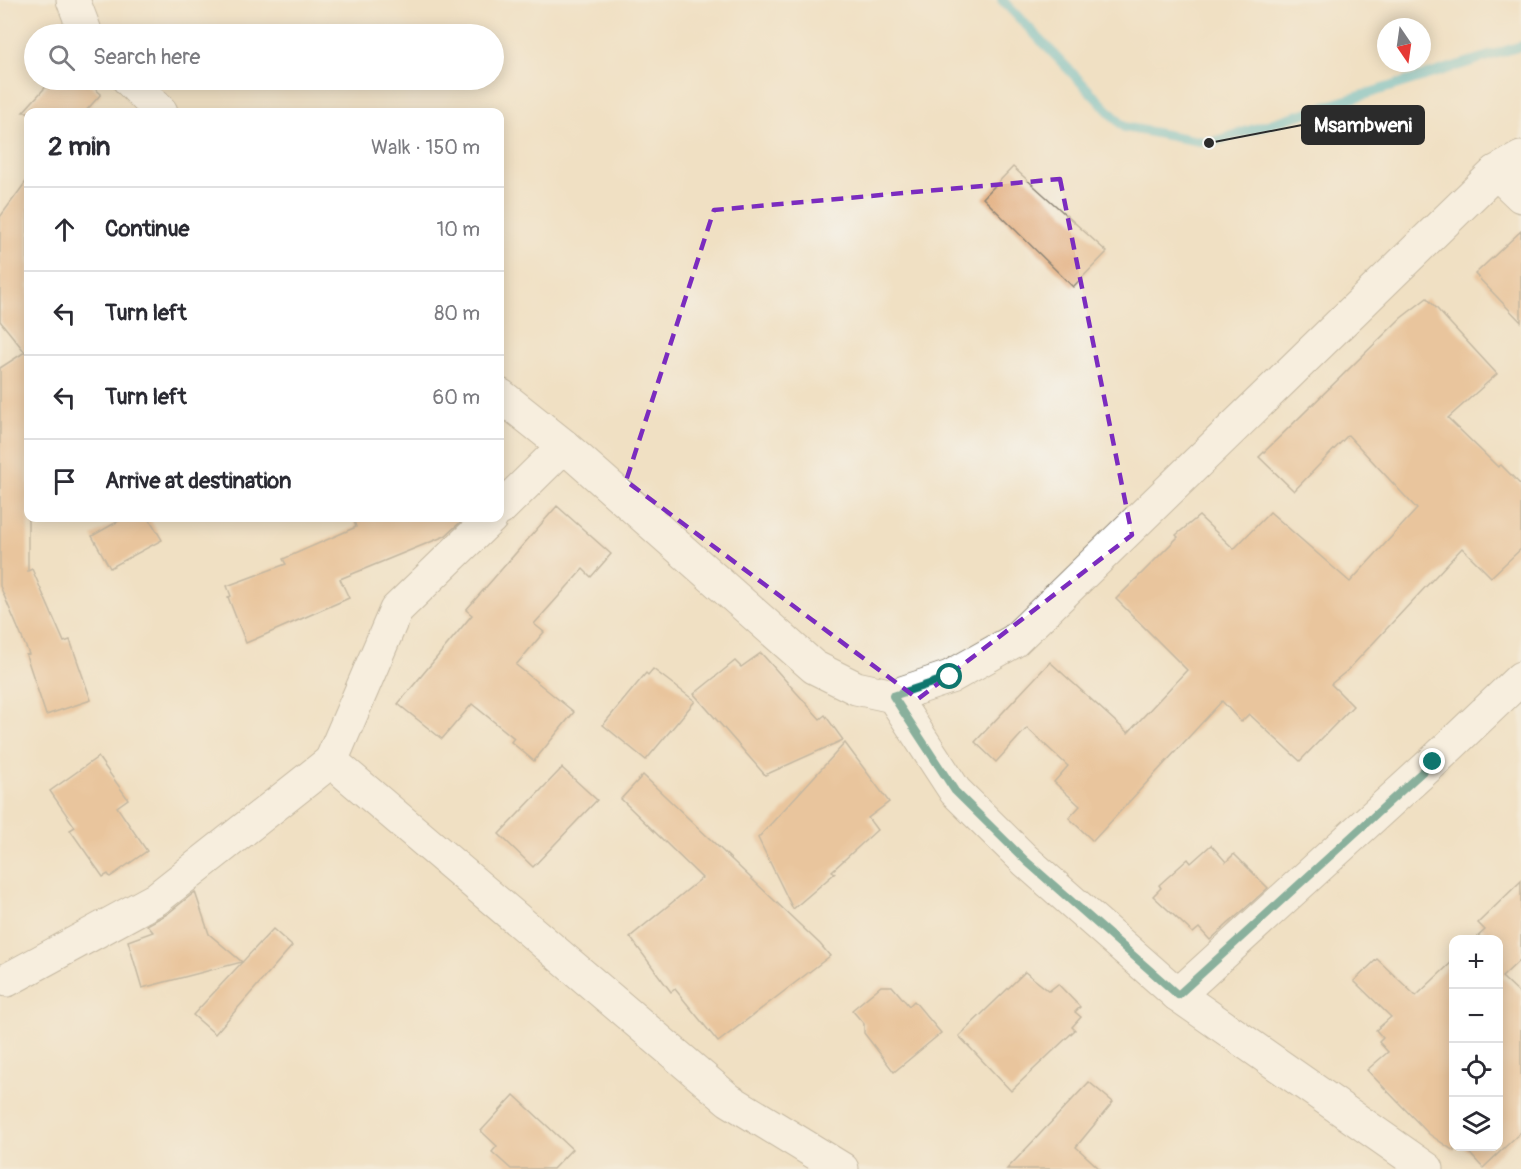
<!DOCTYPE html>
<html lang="en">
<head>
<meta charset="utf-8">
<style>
  :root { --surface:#fff; --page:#f2f2f3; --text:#2b2b33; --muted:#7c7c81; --line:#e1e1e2 }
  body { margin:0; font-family:Pangolin,sans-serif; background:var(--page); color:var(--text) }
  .controls { position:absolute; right:18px; bottom:18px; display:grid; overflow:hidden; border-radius:12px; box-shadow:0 3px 15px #0003 }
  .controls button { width:54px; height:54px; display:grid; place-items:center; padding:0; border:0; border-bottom:2px solid var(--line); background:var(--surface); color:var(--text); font:30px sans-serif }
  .compass { position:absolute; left:1377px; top:18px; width:54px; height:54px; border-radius:50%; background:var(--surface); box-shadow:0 3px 15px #0003; rotate:167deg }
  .stop { position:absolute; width:18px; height:18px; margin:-14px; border:4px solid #0f766e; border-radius:50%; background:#fff }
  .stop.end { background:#0f766e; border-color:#fff; box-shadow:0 2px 6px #0008 }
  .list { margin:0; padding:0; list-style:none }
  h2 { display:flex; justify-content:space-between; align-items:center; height:78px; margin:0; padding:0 24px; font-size:26px }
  h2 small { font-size:20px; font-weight:400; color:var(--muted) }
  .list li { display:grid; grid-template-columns:39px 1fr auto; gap:18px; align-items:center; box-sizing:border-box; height:84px; padding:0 24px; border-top:2px solid var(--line) }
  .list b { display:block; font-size:22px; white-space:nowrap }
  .list em { font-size:20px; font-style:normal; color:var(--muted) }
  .icon { flex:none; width:33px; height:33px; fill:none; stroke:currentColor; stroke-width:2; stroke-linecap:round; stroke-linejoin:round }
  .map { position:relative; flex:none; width:1521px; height:1169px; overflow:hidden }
  .search { position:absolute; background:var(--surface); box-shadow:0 3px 15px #0003; left:24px; top:24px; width:480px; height:66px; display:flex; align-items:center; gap:15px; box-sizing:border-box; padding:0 21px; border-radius:33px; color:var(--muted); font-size:22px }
  .panel { position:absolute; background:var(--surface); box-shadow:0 3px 15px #0003; left:24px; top:108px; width:480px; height:414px; border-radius:12px }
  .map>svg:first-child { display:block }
</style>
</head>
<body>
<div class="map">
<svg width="1521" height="1169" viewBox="0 0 1521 1169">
  <rect width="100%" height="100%" fill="#f6f6f2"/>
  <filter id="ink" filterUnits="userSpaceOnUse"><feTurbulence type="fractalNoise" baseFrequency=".0167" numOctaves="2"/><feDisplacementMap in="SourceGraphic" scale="12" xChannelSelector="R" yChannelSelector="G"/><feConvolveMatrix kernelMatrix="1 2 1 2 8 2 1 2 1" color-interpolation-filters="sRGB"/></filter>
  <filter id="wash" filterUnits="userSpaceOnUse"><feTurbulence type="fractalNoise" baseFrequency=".008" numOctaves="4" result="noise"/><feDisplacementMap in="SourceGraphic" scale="24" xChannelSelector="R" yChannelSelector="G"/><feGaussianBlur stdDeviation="1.35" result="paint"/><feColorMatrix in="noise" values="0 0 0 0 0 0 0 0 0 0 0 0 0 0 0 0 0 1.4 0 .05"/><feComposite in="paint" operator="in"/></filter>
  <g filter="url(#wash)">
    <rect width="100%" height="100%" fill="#f0e0c3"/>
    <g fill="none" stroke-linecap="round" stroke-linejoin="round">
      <path stroke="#51bbcd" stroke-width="10" d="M1002,0L1124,127L1209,143L1521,46"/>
    </g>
    <g id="blocks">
      <g fill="#e1a570">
        <path d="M52,80H85L101,94L85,112H23Z"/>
        <path d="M1013,167L1107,252L1073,287L983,198Z"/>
        <path d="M28,179V571L32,569L64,642L70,640L91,700L46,715L26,655L29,654L0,586V368L25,352L0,321V217Z"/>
        <path d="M1521,231V322L1475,274Z"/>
        <path d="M1427,298L1497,374L1448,418L1498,467L1501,465L1521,485V549L1491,577L1462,548L1348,670L1331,684L1353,706L1300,761L1249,714L1241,722L1222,701L1093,841L1069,818L1080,806L1054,782L1068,766L1027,728L996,762L975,742L1050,662L1128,733L1187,670L1116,599L1178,537L1176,535L1199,516L1234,549L1270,512L1350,582L1417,509L1348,435L1294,491L1259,457L1401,318Z"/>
        <path d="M557,506L611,554L591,577L583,569L534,624L544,632L516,665L574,712L534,761L511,742L514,738L472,704L442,739L398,704L472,615L466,610Z"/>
        <path d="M124,518H149L162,540L110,568L92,536Z"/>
        <path d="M353,518H465L445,536L340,579L349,598L246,643L228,597L231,596L227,586L286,564L283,559L356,527Z"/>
        <path d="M761,653L820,719L825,715L843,740L765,775L694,694L735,661L741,667Z"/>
        <path d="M653,669L695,701L646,760L603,725L646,673L648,675Z"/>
        <path d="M845,743L889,802L868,818L877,830L832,871L835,873L793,909L758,838Z"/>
        <path d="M98,757L128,799L117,807L147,851L110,877L108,874L103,877L70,830L75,827L50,791Z"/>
        <path d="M562,768L597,800L533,867L499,834Z"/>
        <path d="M643,775L820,944L830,956L718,1042L675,989L671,992L630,937L702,878L621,799Z"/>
        <path d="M1211,845L1226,862L1234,854L1268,888L1210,940L1199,928L1193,933L1153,896L1161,888L1159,885L1188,859L1191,863Z"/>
        <path d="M1521,881V959L1502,977L1521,995V1132L1483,1168L1463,1146H1498V939H1475L1485,930L1478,923Z"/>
        <path d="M195,892L209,934L242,962L142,988L128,941L153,932L147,925L167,914Z"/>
        <path d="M273,929L292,946L215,1034L193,1015Z"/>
        <path d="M1377,959L1416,996L1454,960V1151L1429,1134L1367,1070L1388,1052L1379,1042L1383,1038L1376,1030L1391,1017L1354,981Z"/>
        <path d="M1025,972L1049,991L1058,984L1080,1007L1075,1012L1081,1017L1072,1027L1075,1030L1011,1091L959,1036Z"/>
        <path d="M881,986H892L909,1006L914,1001L941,1033L894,1072L864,1033V1024L852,1010Z"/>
        <path d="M1089,1082L1113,1102L1076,1147L1100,1169H1007Z"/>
        <path d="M514,1095L572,1149L553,1169H511L492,1152L497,1146L481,1131Z"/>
      </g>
    </g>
  </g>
  <g filter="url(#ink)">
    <use href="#blocks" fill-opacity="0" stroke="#8e8677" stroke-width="1.5"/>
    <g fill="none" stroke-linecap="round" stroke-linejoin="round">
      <defs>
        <g id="minor">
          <path d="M73,0L86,34"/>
          <path d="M129,80L161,112"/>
          <path d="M1496,172L1521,196"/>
          <path d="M500,395L564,446L814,667L856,688L893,696L950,677L1014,641L1496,172L1521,158"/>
          <path d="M500,509L564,446"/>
          <path d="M491,518L396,610L331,761L729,1100L842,1169"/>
          <path d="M893,696L955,791L1026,861L1178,995L1427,1169"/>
          <path d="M7,980L156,899L331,761"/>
          <path d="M1178,995L1433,762L1521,678"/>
        </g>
      </defs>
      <use href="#minor" stroke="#8e8677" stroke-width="35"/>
      <use href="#minor" stroke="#fff" stroke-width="33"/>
    </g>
  </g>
  <g fill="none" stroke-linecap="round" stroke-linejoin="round" filter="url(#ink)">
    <path stroke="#0f766e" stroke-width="8" d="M950,677L893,696L955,791L1026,861L1178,995L1433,762"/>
  </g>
  <path d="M0 0H1521V1169H0ZM1060,179L1132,535L918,699L626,481L714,210Z" fill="#f0e0c3" fill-opacity=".55" fill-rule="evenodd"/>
  <path fill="none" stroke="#7b2cbf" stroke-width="4.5" stroke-dasharray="12 8" stroke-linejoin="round" d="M1060,179L1132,535L918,699L626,481L714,210Z"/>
  <path fill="none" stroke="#2b2b2b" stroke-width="2" d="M1209 143L1302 125"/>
  <circle fill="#2b2b2b" stroke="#f6f6f2" stroke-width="2" cx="1209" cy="143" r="6"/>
  <rect fill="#2b2b2b" stroke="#2b2b2b" stroke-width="2" x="1302" y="106" width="122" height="38" rx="6"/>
  <g font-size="20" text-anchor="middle" font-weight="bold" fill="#fff">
    <text x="1363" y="132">Msambweni</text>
  </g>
</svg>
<div class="controls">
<button>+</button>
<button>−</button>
<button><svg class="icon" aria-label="locate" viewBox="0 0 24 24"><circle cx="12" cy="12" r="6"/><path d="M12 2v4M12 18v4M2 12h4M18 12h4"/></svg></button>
<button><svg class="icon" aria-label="layers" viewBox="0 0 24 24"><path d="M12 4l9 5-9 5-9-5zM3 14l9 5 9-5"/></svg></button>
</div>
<svg class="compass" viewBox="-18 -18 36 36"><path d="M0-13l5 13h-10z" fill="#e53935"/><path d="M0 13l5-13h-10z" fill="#7c7c81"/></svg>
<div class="stop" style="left:950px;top:677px"></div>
<div class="stop end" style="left:1433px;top:762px"></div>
<div class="search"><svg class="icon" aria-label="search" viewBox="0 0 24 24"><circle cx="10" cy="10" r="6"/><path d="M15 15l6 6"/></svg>Search here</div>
<section class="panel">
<h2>2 min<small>Walk · 150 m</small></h2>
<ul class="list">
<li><svg class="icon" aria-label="ahead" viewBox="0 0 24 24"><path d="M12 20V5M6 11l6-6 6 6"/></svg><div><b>Continue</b></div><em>10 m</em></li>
<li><svg class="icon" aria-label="left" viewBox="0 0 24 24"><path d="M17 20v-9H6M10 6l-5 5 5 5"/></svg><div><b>Turn left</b></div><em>80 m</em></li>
<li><svg class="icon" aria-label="left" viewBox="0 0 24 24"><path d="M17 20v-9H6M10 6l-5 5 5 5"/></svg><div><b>Turn left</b></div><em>60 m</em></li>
<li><svg class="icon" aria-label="arrive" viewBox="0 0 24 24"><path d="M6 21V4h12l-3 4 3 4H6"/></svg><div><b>Arrive at destination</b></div></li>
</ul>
</section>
</div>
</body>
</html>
